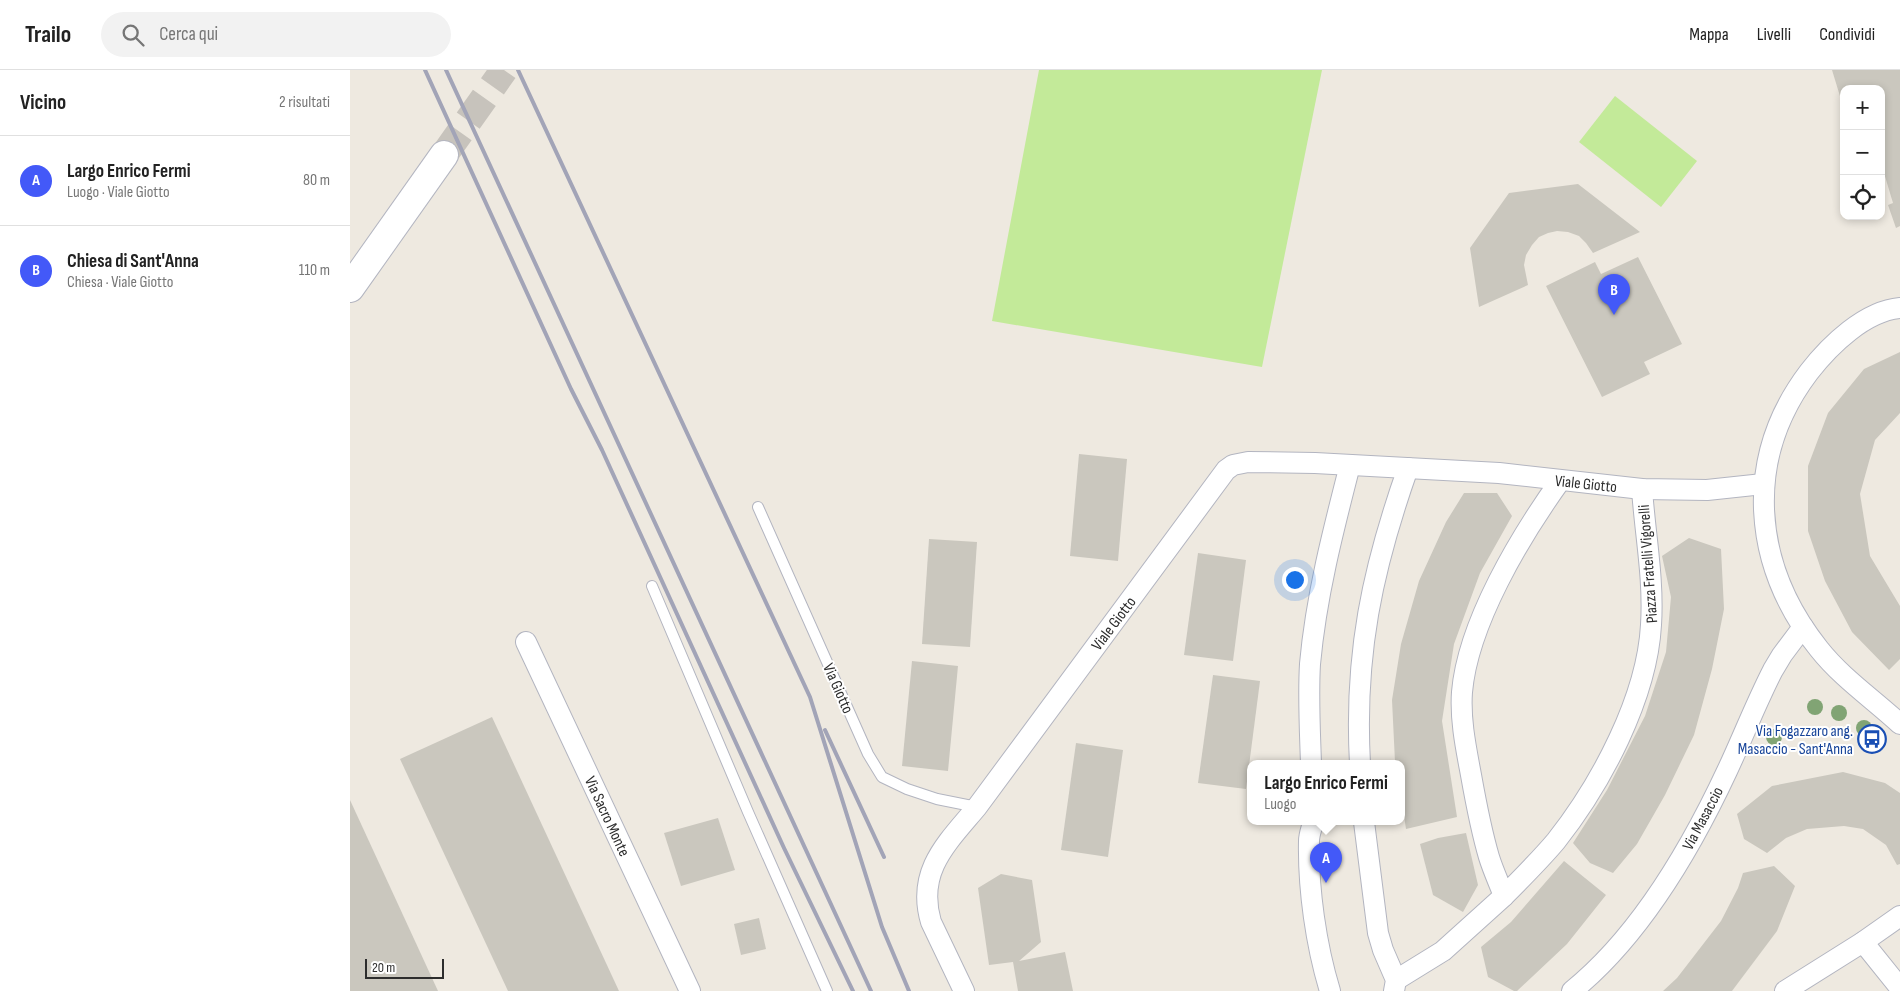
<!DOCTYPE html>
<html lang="it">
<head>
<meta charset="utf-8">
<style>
  :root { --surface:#fff; --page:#f2f2f2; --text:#222; --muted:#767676; --line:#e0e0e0; --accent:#4359f8 }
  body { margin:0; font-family:"Sofia Sans Condensed",sans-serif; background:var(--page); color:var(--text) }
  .controls { position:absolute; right:15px; top:15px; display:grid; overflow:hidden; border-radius:10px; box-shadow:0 2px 8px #0003 }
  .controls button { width:45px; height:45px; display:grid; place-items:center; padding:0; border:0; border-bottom:1px solid var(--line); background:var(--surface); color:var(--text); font:25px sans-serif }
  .scale { position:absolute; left:15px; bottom:12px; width:79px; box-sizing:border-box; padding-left:5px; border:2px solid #2d2d2d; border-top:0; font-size:14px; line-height:18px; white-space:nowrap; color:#2d2d2d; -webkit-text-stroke:4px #fff; paint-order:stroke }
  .you { position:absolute; left:944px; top:509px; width:18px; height:18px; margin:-12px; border:4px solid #fff; border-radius:50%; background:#1a73e8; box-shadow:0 0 0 8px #1a73e833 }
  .badge { display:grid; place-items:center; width:32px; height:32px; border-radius:50%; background:var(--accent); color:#fff; font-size:16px; font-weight:700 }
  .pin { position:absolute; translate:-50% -41px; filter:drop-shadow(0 1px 2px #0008) }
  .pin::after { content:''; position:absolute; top:26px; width:18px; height:15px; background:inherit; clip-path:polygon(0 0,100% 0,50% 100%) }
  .popup { position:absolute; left:897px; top:690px; width:158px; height:65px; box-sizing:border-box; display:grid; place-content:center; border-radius:10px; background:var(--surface); filter:drop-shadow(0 1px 4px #0005); font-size:16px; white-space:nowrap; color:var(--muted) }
  .popup b { font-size:19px; color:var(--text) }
  .popup::after { content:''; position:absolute; left:50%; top:100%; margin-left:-10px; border:10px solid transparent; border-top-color:var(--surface) }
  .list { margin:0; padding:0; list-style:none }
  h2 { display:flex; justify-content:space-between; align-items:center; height:65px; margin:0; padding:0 20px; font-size:21px }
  h2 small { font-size:16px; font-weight:400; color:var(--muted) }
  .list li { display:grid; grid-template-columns:32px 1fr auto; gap:15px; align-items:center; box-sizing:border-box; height:90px; padding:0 20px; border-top:1px solid var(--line) }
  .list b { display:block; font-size:19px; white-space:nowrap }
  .list p { margin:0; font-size:16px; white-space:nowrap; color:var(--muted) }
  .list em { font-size:16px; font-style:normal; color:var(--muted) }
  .icon { flex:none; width:28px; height:28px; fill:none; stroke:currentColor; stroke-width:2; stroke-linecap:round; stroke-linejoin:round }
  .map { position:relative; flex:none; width:1550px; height:921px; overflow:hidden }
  header { display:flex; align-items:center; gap:30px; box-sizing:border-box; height:70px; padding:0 25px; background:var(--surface); border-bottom:1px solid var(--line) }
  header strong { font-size:24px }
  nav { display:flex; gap:28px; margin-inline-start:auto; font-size:18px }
  .search { width:350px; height:45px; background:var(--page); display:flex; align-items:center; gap:12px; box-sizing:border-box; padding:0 18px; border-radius:28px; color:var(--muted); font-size:19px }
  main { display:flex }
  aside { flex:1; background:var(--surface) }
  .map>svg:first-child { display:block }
</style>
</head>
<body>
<header>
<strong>Trailo</strong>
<div class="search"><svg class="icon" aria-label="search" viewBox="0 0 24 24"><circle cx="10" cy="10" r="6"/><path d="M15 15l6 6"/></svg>Cerca qui</div>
<nav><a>Mappa</a><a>Livelli</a><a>Condividi</a></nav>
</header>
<main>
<aside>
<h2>Vicino<small>2 risultati</small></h2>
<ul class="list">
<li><span class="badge">A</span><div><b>Largo Enrico Fermi</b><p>Luogo · Viale Giotto</p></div><em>80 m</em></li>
<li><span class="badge">B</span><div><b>Chiesa di Sant'Anna</b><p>Chiesa · Viale Giotto</p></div><em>110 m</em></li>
</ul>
</aside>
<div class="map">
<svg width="1550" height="921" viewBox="0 0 1550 921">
  <rect width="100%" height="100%" fill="#eee9e0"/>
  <g fill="#c3ea99">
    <path d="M689,0H972L912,297L642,251Z"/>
    <path d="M1265,26L1347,91L1311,137L1229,72Z"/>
  </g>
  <g fill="#cac7be">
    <path d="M1482,0H1550V156L1546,158L1538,135L1543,133L1531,93V19H1494L1493,36Z"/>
    <path d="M1228,114L1290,162L1243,183L1236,173L1229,166L1218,162L1207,161L1198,163L1189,167L1182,175L1176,185L1174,195L1178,215L1129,237L1120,178L1159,123Z"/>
    <path d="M1288,187L1332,274L1294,292L1300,304L1252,327L1196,216L1245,192L1251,204Z"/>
    <path d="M1550,282V343L1525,370L1510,424L1520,486L1550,536V589L1539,600L1502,562L1475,511L1458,461V396L1478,343L1514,299Z"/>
    <path d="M729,384L777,389L768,491L720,486Z"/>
    <path d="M1114,423H1147L1162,446L1130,503L1104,574L1092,651L1107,747L1056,759L1051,726V694H1046L1045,692L1042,630L1051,574L1069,511L1096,452Z"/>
    <path d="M1339,468L1371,479L1374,539L1362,599L1344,665L1315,725L1287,774L1263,803L1240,793L1223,773L1257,720L1295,646L1316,582L1321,527L1312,486Z"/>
    <path d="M579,469L627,472L620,577L572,574Z"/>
    <path d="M848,483L896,490L883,591L834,585Z"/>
    <path d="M562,591L608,596L598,701L552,696Z"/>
    <path d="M863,605L910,611L896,719L848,713Z"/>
    <path d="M142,647L269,921H158L50,689Z"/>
    <path d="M726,673L773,680L758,787L711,780Z"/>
    <path d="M1493,702L1535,713L1550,723V794L1547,795L1536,775L1513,759L1494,756L1457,759L1436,768L1417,783L1394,769L1387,744L1422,716Z"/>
    <path d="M0,730L88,921H0Z"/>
    <path d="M368,748L385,800L331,816L314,763Z"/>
    <path d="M1116,763L1128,815L1113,842L1083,825L1070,774L1088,768Z"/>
    <path d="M1214,791L1256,825L1217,874L1167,921H1164L1138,907L1131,877L1161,852Z"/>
    <path d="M1424,796L1445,816L1427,861L1382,921H1313L1327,908L1371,851L1388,818L1393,803Z"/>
    <path d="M651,804L682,810L691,872L669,891L715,882L723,921H668L663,892L639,895L628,818Z"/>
    <path d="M409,848L416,879L391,885L384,854Z"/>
  </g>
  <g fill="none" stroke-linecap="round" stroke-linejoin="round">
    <path stroke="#c7c3bc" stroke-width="28" stroke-dasharray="28 14" stroke-linecap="butt" d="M94,85L154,0"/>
    <defs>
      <g id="lane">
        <path d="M408,437L518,684L532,707L557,719L587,729L627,737"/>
        <path d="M302,516L398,742L477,921"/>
      </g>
      <g id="street">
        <path d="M1550,238C1515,241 1480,275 1459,302C1393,389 1402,495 1469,579C1492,608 1523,629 1550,654"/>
        <path d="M1210,411C1170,467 1118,553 1112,622C1110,650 1116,678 1121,705C1126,733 1131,760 1139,787C1143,800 1149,813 1154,826C1172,808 1190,790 1206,771C1251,714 1297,628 1301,555C1304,509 1295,464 1292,419"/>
        <path d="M176,572L340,921"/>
        <path d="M961,694C960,661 958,627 960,594C966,527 983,461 1000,395"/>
        <path d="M1010,694C1004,585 1022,500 1058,398"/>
        <path d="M963,752C962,758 959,764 959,771C958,819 966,875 980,921"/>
        <path d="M1014,752L1028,863L1033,880L1046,910L1044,921"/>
        <path d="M1513,872L1550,918"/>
        <path d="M1046,910L1093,881L1154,826"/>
        <path d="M614,921L581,852C566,801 597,773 627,737L876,400L883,395L898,392L965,393L1149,403L1292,419L1357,420L1413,414"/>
        <path d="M1222,921C1289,867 1341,778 1377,701C1393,667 1406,633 1423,600L1432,585L1453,557"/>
        <path d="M1435,921L1513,872L1550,846"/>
      </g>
      <path id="secondary" d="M0,218L94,85"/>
    </defs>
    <use href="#lane" stroke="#b3b5c0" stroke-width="12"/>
    <use href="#street" stroke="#b3b5c0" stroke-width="22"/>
    <use href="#secondary" stroke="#b3b5c0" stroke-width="30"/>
    <use href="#lane" stroke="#fff" stroke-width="10"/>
    <use href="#street" stroke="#fff" stroke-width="20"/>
    <use href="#secondary" stroke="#fff" stroke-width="28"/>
    <g stroke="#a2a4b7" stroke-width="4">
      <path d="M75,0L221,319L252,380L434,778L503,921"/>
      <path d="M96,0L521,921"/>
      <path d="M168,0L460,627L532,857L559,921"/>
      <path d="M475,660L534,787"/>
    </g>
  </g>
  <g fill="#81a474">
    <circle cx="1465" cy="637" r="8"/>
    <circle cx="1489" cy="643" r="8"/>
    <circle cx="1514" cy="658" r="8"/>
    <circle cx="1424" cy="667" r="8"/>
  </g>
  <defs>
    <symbol id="bus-ring" viewBox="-11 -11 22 22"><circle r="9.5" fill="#fff" stroke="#1a4fb4" stroke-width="1.5"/><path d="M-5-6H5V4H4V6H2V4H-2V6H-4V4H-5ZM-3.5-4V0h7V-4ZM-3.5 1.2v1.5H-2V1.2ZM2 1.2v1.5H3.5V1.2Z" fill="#1a4fb4"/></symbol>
  </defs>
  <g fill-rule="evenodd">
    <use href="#bus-ring" x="1506" y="653" width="32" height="32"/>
  </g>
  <g text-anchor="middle" stroke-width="4" stroke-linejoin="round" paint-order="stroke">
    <g font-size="16" fill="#2d2d2d" stroke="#fff">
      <text transform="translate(1236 413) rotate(6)" y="6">Viale Giotto</text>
      <text transform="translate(1297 494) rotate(-94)" y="6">Piazza Fratelli Vigorelli</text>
      <text transform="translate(763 553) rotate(-53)" y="6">Viale Giotto</text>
      <text transform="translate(489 618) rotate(66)" y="6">Via Giotto</text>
      <text transform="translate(258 746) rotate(65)" y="6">Via Sacro Monte</text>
      <text transform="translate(1352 748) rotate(-62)" y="6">Via Masaccio</text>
    </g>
    <g font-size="16" fill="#164399" stroke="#fff" text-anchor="end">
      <text x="1503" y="666">Via Fogazzaro ang.<tspan x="1503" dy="18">Masaccio - Sant'Anna</tspan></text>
    </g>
  </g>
</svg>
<div class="controls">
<button>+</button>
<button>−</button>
<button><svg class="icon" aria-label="locate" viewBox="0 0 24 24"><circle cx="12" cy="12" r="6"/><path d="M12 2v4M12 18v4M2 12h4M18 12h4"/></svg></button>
</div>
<div class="scale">20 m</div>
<div class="you"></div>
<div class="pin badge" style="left:976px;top:813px">A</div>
<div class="popup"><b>Largo Enrico Fermi</b>Luogo</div>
<div class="pin badge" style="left:1264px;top:245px">B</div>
</div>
</main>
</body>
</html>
